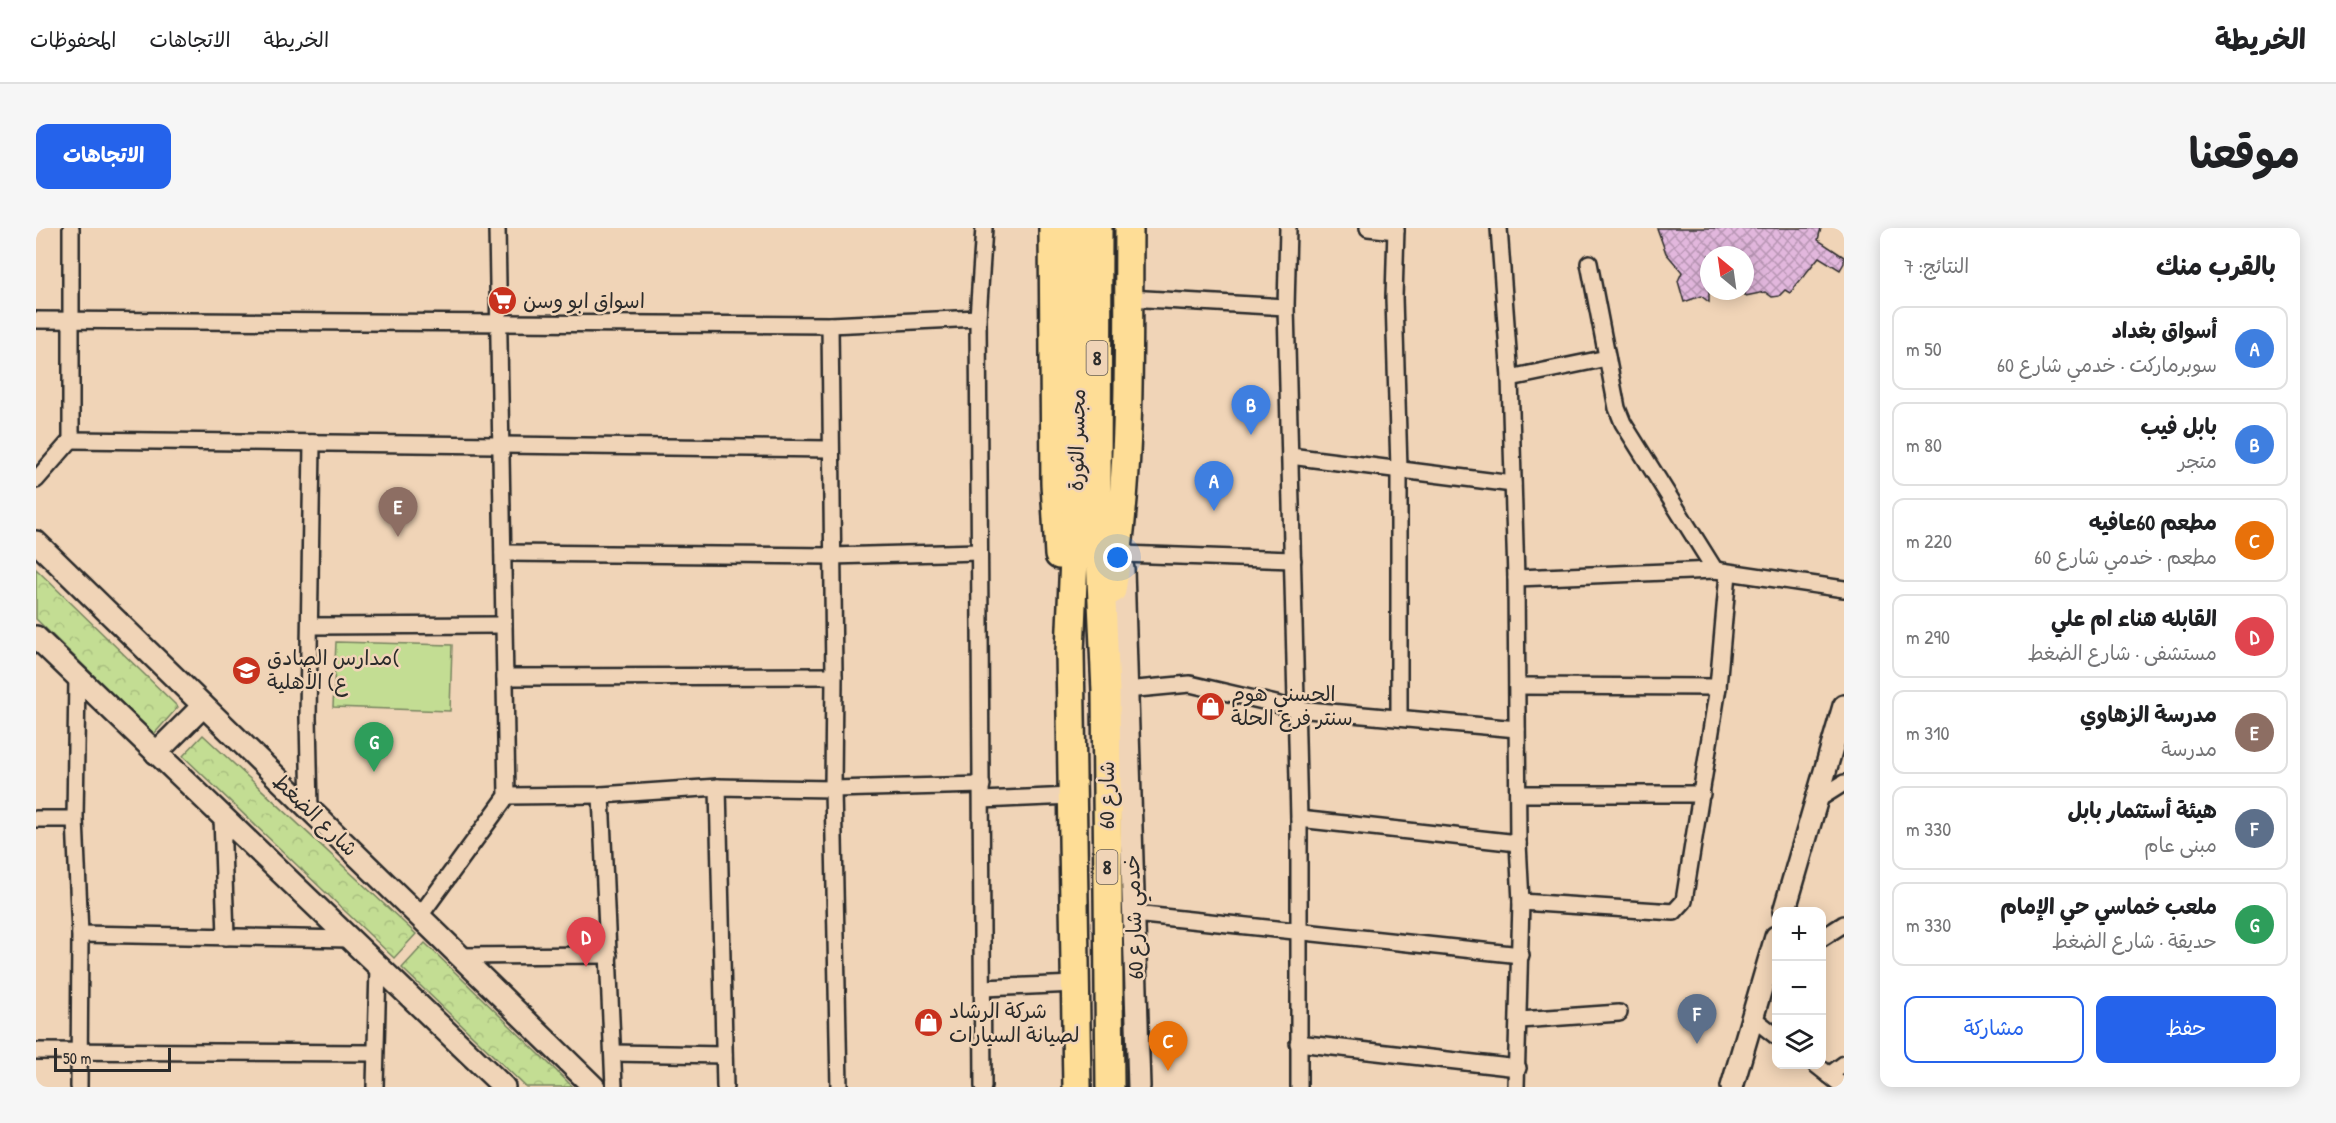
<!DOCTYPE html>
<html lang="ar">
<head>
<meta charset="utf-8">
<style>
  :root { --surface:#fff; --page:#f6f6f6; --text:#202124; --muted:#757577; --line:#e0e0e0; --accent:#2563eb }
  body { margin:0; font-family:"Patrick Hand","Playpen Sans Arabic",sans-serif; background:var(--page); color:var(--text); direction:rtl }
  .controls { position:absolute; right:18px; bottom:18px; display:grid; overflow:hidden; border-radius:12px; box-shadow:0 3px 15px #0003 }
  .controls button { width:54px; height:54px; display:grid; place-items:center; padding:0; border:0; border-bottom:2px solid var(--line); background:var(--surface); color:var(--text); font:30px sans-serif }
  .compass { position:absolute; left:1664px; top:18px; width:54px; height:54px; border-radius:50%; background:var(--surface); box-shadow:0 3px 15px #0003; rotate:331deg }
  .scale { position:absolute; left:18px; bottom:15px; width:117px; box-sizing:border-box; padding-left:6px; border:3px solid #2b2b2b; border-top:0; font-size:16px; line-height:21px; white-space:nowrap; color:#2b2b2b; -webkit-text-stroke:4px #f0d4b7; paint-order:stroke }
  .you { position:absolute; left:1082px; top:330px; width:21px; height:21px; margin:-15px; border:4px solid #fff; border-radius:50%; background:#1a73e8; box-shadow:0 0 0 9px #1a73e833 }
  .badge { display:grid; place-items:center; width:39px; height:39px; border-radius:50%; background:var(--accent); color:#fff; font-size:20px; font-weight:700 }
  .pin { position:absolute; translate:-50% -50px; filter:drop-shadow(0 2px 3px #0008) }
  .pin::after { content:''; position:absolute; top:32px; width:21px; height:18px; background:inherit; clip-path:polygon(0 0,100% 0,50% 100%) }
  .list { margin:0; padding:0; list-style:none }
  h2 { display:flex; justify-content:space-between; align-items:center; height:78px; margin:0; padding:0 24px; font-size:26px }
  h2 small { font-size:20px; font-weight:400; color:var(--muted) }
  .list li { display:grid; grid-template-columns:39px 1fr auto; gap:18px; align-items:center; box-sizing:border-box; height:84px; margin:0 12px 12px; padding:0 12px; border:2px solid var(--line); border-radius:12px }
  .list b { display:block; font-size:22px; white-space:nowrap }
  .list p { margin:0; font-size:20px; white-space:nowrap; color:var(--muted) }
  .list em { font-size:20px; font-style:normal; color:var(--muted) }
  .actions { display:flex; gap:12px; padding:18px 24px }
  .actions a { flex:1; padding:14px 0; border:2px solid var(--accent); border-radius:12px; text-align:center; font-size:21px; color:var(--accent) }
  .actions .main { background:var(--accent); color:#fff }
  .icon { flex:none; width:33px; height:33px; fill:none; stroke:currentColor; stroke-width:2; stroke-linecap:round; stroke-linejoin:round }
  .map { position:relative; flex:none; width:1808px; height:859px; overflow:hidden; direction:ltr; border-radius:12px }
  header { display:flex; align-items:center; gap:36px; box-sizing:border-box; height:84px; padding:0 30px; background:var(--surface); border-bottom:2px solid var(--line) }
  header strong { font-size:28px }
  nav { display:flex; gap:33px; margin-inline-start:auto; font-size:21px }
  .intro { display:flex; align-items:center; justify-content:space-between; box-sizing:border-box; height:144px; padding:0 36px }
  h1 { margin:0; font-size:42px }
  .button { padding:15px 27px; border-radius:12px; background:var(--accent); color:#fff; font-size:21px; font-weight:700 }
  main { display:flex; gap:36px; padding:0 36px }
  aside { flex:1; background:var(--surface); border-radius:12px; box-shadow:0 3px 15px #0003 }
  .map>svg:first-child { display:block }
</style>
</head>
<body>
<header>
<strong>الخريطة</strong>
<nav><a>الخريطة</a><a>الاتجاهات</a><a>المحفوظات</a></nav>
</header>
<div class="intro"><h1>موقعنا</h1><a class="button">الاتجاهات</a></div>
<main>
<aside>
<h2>بالقرب منك<small>النتائج: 7</small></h2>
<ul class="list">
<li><span class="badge" style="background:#3f7fe0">A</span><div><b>أسواق بغداد</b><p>سوبرماركت · خدمي شارع 60</p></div><em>50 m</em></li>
<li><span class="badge" style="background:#3f7fe0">B</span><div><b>بابل فيب</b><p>متجر</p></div><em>80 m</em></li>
<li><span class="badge" style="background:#e8710a">C</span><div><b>مطعم 60عافيه</b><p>مطعم · خدمي شارع 60</p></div><em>220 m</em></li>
<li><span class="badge" style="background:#e0444e">D</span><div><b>القابله هناء ام علي</b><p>مستشفى · شارع الضغط</p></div><em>290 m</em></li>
<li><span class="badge" style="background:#8d6e63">E</span><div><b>مدرسة الزهاوي</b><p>مدرسة</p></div><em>310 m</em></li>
<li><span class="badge" style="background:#5c6f8a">F</span><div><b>هيئة أستثمار بابل</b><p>مبنى عام</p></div><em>330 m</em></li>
<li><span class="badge" style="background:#2e9e5b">G</span><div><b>ملعب خماسي حي الإمام</b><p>حديقة · شارع الضغط</p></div><em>330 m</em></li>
</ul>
<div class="actions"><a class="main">حفظ</a><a>مشاركة</a></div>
</aside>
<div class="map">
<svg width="1808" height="859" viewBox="0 0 1808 859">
  <defs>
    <pattern id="park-crowns" width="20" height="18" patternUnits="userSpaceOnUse" patternTransform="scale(1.5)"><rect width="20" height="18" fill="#c3dd93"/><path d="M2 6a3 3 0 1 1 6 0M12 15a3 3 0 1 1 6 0" fill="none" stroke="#a8be7f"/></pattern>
    <pattern id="building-cross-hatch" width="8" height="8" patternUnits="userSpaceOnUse" patternTransform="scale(1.5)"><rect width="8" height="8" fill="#e2b7dd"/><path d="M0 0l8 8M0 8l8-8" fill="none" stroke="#b795b3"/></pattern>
  </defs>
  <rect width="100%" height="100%" fill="#f0d4b7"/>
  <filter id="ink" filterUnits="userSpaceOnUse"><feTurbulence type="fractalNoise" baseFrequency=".0167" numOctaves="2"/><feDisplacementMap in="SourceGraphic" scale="12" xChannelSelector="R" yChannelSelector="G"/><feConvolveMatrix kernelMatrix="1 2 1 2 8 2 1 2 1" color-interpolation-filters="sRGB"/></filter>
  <g filter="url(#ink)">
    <g fill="url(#park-crowns)" stroke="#77845f" stroke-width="1.5">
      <path d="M0,341L142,479L118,506L0,391Z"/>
      <path d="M167,507L380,706L358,730L147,528Z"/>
      <path d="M389,715L537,859H490L366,740Z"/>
    </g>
    <path fill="#c3dd93" stroke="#77845f" stroke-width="1.5" d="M300,414L416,417L414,483L297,479Z"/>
    <path fill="url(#building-cross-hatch)" stroke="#2b2b2b" stroke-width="1.5" d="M1621,0H1785L1782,12L1808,29V35L1804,42L1783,29L1754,65L1749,62L1743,68L1736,69L1729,64L1709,68V27H1673V74L1665,68L1648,74L1642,53L1646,44L1630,25Z"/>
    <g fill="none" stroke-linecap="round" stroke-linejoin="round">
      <defs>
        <g id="street">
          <path d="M1252,0L1250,79L1263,591V859"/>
          <path d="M1332,0L1360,3"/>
          <path d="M1360,0L1358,70L1363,241V490"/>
          <path d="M1463,0L1474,150L1480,350L1482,615L1485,674L1480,859"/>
          <path d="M1553,35L1581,180L1587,195L1679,342"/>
          <path d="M1092,70L1250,79"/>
          <path d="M0,92L794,97L942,90"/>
          <path d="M794,97L798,448L797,561L803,859"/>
          <path d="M1474,150L1571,130"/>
          <path d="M35,212L793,221"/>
          <path d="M1254,228L1477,256"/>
          <path d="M0,252L35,212V0"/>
          <path d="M467,325L795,328L943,324"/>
          <path d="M1086,326L1257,332"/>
          <path d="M1480,350L1679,342L1808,361"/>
          <path d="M275,398L468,397"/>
          <path d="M41,449L39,591L44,706L43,859"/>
          <path d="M469,449L798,448"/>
          <path d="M1481,458L1682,459"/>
          <path d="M1090,462L1154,456L1261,481L1481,501"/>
          <path d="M682,559L689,859"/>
          <path d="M1482,566H1666"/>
          <path d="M565,567L578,859"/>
          <path d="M471,568L565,567L682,559L797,561L946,557"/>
          <path d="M946,572L1036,568"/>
          <path d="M1781,572L1808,555"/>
          <path d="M274,583L272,490L276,215"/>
          <path d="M186,588L190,709"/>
          <path d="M0,591H39"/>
          <path d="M1263,591L1482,615"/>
          <path d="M1485,674L1638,684L1648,673L1682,459L1692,345"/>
          <path d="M1098,686L1485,727"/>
          <path d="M383,689L471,568L461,0"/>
          <path d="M44,706L313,711"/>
          <path d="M1786,710L1808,696"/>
          <path d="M423,728L573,727"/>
          <path d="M947,760L1039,756"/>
          <path d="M1717,790L1740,808"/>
          <path d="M1484,792L1583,785"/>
          <path d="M1262,815L1482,840"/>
          <path d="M0,823L339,825"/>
          <path d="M577,825L688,827"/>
          <path d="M1779,836L1808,859"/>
          <path d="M1793,847L1808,836"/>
          <path d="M339,859L342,739"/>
          <path d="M947,859L942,90L948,0"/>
        </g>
        <g id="secondary">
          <path d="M0,314L558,859"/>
          <path d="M1087,341L1103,859"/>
          <path d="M0,409L468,859"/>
          <path d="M120,525L167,478"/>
          <path d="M1748,684L1808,478"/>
          <path d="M1696,859L1740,709"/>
        </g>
        <g id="highway">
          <path d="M1017,0L1019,255L1023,327"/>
          <path d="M1062,0L1061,260L1070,464L1074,859"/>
          <path d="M1076,362C1096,242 1092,121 1093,0"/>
          <path d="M1041,859L1034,424L1041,259L1043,0"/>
        </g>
      </defs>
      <use href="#street" stroke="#2b2b2b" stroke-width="20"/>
      <use href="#secondary" stroke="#2b2b2b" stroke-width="26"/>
      <use href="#highway" stroke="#2b2b2b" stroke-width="32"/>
      <use href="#street" stroke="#f0d4b7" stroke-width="15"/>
      <use href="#secondary" stroke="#f0d4b7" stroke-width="21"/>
      <use href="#highway" stroke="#fedd96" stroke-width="27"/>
    </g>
  </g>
  <defs>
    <symbol id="supermarket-disc" viewBox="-11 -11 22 22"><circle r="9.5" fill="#c8321e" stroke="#f0d4b7"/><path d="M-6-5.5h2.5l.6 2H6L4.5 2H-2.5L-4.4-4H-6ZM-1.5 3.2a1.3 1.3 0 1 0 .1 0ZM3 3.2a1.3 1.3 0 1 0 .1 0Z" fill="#fff"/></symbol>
    <symbol id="school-disc" viewBox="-11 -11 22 22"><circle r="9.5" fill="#c8321e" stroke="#f0d4b7"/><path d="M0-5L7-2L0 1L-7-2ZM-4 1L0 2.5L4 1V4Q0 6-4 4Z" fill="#fff"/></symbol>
    <symbol id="shop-disc" viewBox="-11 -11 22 22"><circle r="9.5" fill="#c8321e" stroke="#f0d4b7"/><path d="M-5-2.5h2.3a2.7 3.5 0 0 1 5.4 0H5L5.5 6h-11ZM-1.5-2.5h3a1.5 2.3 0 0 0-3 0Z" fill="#fff"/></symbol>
  </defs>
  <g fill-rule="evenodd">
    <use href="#supermarket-disc" x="450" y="56" width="33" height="33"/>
    <use href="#school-disc" x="194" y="426" width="33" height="33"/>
    <use href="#shop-disc" x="1158" y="462" width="33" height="33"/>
    <use href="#shop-disc" x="876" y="778" width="33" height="33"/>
  </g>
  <g text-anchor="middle" stroke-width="5" stroke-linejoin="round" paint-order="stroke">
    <g fill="#f0d4b7" stroke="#665e55" stroke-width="1.5">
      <rect x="1050.5" y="113" width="21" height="34" rx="4.5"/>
      <rect x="1060.5" y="622" width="21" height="34" rx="4.5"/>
    </g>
    <g font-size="20" font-weight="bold" fill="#2b2b2b">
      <text x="1061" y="137">8</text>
      <text x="1071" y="646">8</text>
    </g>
    <g font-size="21" fill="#2b2b2b" stroke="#f0d4b7" text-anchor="start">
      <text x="487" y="80">اسواق ابو وسن</text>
      <text x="231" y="437">مدارس الصادق(<tspan x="231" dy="24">ع) الأهلية</tspan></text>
      <text x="1195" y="473">الحسني هوم<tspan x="1195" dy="24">سنتر فرع الحلة</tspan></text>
      <text x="913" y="790">شركة الرشاد<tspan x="913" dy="24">لصيانة السيارات</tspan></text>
    </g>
    <g font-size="21" fill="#2b2b2b" stroke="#f0d4b7">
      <text transform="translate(1041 212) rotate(-89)" y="7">مجسر الثورة</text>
      <text transform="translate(1071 567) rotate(-90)" y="7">شارع 60</text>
      <text transform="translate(279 587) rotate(44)" y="7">شارع الضغط</text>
      <text transform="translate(1098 689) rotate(-92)" y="7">خدمي شارع 60</text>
    </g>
  </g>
</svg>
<div class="controls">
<button>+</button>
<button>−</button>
<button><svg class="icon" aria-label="layers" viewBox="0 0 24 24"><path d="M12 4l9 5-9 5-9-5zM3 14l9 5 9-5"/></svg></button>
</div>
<svg class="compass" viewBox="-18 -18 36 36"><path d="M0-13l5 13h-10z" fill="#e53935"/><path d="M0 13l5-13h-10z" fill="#757577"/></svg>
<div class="scale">50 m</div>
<div class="you"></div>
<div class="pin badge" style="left:1178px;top:283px;background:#3f7fe0">A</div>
<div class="pin badge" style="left:1215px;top:207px;background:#3f7fe0">B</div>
<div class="pin badge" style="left:1132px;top:843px;background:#e8710a">C</div>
<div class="pin badge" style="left:550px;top:739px;background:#e0444e">D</div>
<div class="pin badge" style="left:362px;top:309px;background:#8d6e63">E</div>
<div class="pin badge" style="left:1661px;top:816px;background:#5c6f8a">F</div>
<div class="pin badge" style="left:338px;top:544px;background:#2e9e5b">G</div>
</div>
</main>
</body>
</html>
